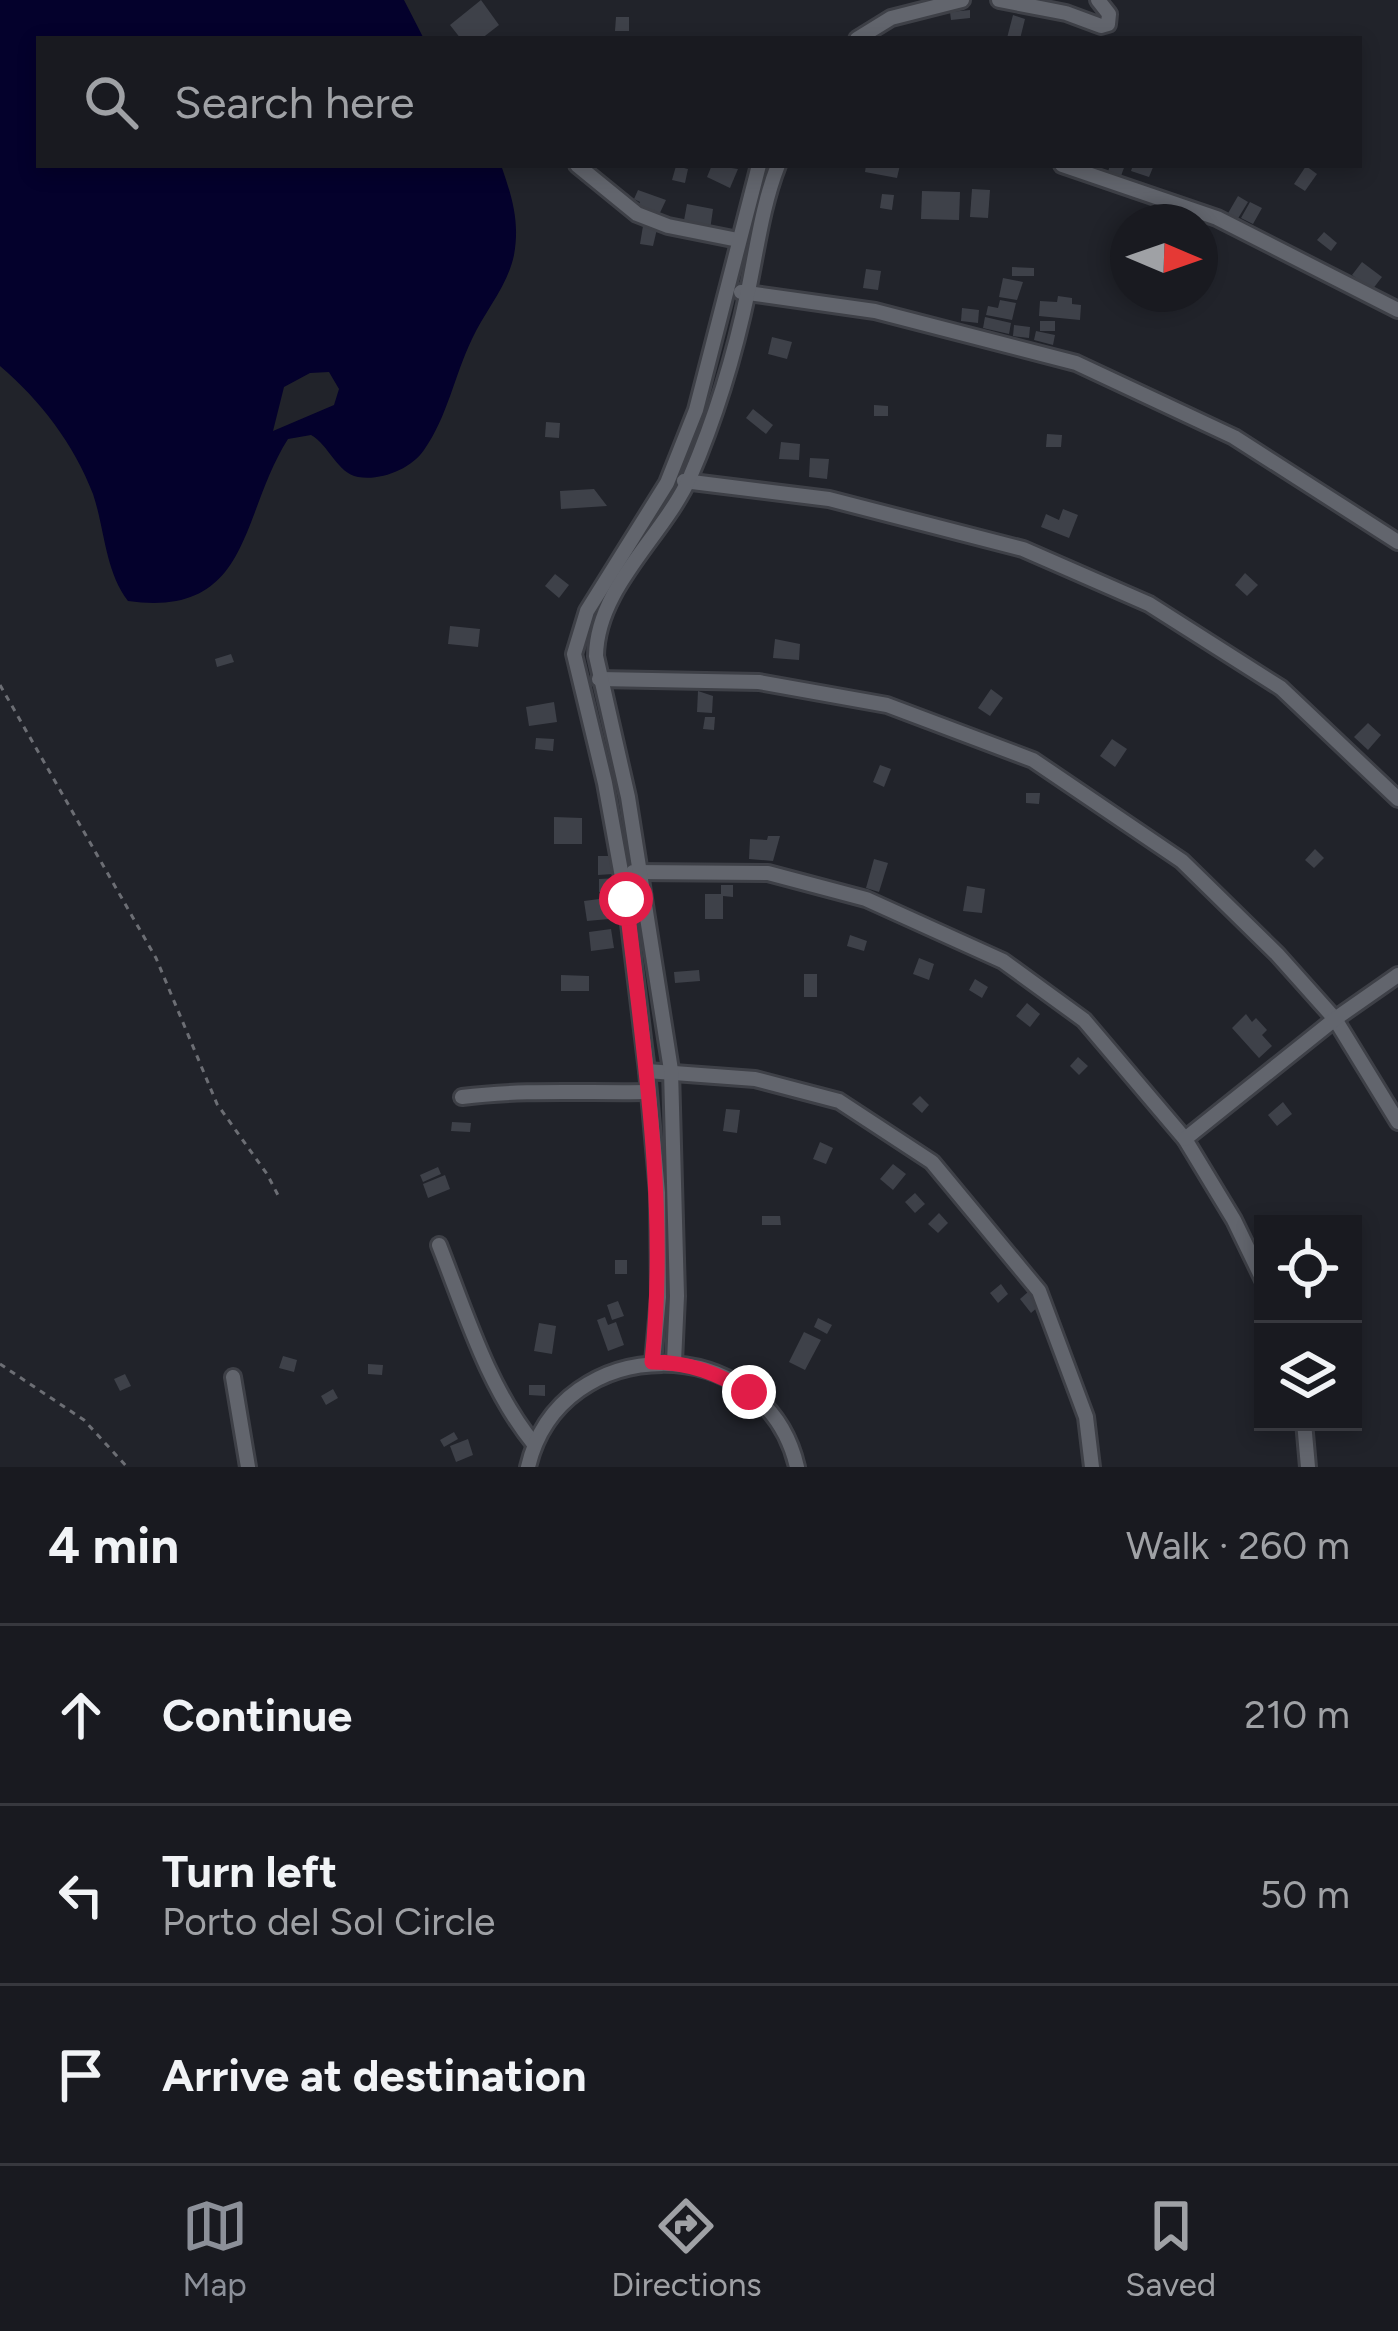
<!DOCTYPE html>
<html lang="en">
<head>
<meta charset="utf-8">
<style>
  :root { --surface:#191a20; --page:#222329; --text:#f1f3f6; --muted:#9fa1a5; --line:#37383e; --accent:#8c9099 }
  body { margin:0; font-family:Figtree,sans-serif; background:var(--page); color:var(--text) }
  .controls { position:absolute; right:36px; bottom:36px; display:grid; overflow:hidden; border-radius:0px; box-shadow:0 6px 18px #0003 }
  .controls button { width:108px; height:108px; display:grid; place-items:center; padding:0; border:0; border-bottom:3px solid var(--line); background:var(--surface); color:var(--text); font:60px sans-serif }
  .compass { position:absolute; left:1110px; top:204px; width:108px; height:108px; border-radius:50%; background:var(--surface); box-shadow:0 6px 18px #0003; rotate:92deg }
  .stop { position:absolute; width:36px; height:36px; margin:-27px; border:9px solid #e11d48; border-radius:50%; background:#fff }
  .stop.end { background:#e11d48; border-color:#fff; box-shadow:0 3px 12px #0008 }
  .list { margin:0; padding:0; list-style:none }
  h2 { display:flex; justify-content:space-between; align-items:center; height:156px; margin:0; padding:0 48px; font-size:51px }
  h2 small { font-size:39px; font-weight:400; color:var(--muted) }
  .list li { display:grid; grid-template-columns:78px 1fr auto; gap:36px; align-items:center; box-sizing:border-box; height:180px; padding:0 48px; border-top:3px solid var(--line) }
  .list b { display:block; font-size:45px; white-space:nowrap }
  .list p { margin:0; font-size:39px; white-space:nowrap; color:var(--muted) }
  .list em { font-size:39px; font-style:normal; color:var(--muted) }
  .icon { flex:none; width:66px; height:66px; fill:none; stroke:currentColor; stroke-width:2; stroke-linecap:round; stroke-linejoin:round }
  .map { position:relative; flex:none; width:1398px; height:1467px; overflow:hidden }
  .search { position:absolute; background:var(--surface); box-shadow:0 6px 18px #0003; left:36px; right:36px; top:36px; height:132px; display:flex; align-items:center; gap:30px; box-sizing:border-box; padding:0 42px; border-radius:0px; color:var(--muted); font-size:45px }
  .sheet { height:696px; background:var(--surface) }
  nav { display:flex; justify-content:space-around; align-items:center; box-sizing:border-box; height:168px; border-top:3px solid var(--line); background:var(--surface); font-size:33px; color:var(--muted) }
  nav a { display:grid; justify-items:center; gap:6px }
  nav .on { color:var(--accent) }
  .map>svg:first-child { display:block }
</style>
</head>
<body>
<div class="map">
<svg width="1398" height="1467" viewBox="0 0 1398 1467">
  <rect width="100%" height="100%" fill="#21232a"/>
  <path fill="#04012c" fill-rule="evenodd" d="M0,0H404L424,39H39V165H501C512,197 520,221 514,255C508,285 485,311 472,339C455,374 447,418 424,450C411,469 381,481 358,477C337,473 329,445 311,435L288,439C239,516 252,618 128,601C105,571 105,530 93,494C74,444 40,400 0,366ZM329,372L339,389L334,405L273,431L284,387L310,373Z"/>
  <g fill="#3e4149">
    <path d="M481,0L499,25L481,39H461L450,25Z"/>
    <path d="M970,10V18L951,20L950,12Z"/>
    <path d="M1013,15L1025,19L1020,39L1007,38Z"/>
    <path d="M616,17H629V31H615Z"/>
    <path d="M712,165L738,169L730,188L707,177Z"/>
    <path d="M866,165H900L897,178L865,172Z"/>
    <path d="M1110,165H1125L1121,176L1108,172Z"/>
    <path d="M1133,165H1154L1149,177L1131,171Z"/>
    <path d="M676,166L688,169L685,183L672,180Z"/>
    <path d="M1306,166L1317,174L1305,191L1294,184Z"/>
    <path d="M972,189L990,190L988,218L970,217Z"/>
    <path d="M638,190L666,200L658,217L637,208L640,202L634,199Z"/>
    <path d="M922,191L960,192L959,220L921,219Z"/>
    <path d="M882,194L894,195L892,210L880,208Z"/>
    <path d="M1238,196L1248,202L1237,220L1227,215Z"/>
    <path d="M1250,202L1262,208L1253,224L1241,218Z"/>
    <path d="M687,204L713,209L710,230L683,226Z"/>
    <path d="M643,226L657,229L653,246L640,244Z"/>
    <path d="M1324,232L1337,243L1331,251L1317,240Z"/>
    <path d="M1362,262L1382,277L1372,290L1352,275Z"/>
    <path d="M1012,267L1034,268V276H1012Z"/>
    <path d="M866,269L881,271L878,290L863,288Z"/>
    <path d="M1003,278L1023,282L1017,300L999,297Z"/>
    <path d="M1058,296L1072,298V304L1081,305L1080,320L1039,316L1040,301L1057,302Z"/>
    <path d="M1000,300L1016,303L1012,320L986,315L988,306L998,308Z"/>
    <path d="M962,308L979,310L978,323L961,321Z"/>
    <path d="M985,317L1011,323L1009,334L983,328Z"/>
    <rect x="1040" y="321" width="15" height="10"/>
    <path d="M1014,325L1030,327L1029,338L1013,336Z"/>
    <path d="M1036,331L1055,335L1053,345L1034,340Z"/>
    <path d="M772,337L792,342L787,359L768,354Z"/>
    <path d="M874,405L888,406V416H874Z"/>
    <path d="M753,409L773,425L766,434L746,418Z"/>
    <path d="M546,422L560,423L559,438L545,437Z"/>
    <path d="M1047,434L1062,435L1061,447H1046Z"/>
    <path d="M781,442L800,444L799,460L779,459Z"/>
    <path d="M810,458L829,459L827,479L809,477Z"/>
    <path d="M594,489L607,506L561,509L560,491Z"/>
    <path d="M1063,509L1078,515L1069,538L1041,527L1046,514L1059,520Z"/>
    <path d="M1245,573L1258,585L1247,596L1235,585Z"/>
    <path d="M555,574L569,585L559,598L545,586Z"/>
    <path d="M450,626L480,629L478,647L448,644Z"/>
    <path d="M775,639L800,644L799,660L773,658Z"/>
    <path d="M231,654L234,662L217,667L215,659Z"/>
    <path d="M991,689L1003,698L990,716L978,708Z"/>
    <path d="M698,691L713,696L712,713L697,712Z"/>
    <path d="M554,702L557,722L529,726L526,707Z"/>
    <path d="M705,717H715L714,730L703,729Z"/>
    <path d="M1368,723L1381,735L1368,750L1354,737Z"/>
    <path d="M536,738L554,739L553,751L535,749Z"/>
    <path d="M1112,739L1127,749L1115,767L1100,756Z"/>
    <path d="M880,765L891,769L884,787L873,782Z"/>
    <path d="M1026,793H1040L1039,804L1026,803Z"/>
    <path d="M554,817L582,818V844H554Z"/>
    <path d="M768,836H780L773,861L749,859L750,839L767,840Z"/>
    <path d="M1315,849L1324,858L1314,868L1305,860Z"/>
    <path d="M598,856H613V874L598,875Z"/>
    <path d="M874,859L888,863L879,892L866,888Z"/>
    <path d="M620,878V891L599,892V879Z"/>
    <path d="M721,885H733V897L723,896V919H705V894H721Z"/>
    <path d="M967,886L985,889L982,913L963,911Z"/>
    <path d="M607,898L609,919L587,921L584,901Z"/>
    <path d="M611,929L614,948L591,951L589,932Z"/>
    <path d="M850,935L867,941L864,951L847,946Z"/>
    <path d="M919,958L934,964L929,980L913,974Z"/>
    <path d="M699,970L700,981L675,983L674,972Z"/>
    <rect x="804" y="974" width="13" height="23"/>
    <path d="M561,975L589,976V991H561Z"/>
    <path d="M975,979L988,987L982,998L969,990Z"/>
    <path d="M1027,1003L1040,1014L1030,1027L1016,1016Z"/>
    <path d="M1246,1014L1252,1022L1256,1018L1267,1030L1262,1035L1272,1046L1259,1058L1232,1028Z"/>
    <path d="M1078,1057L1088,1066L1079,1075L1070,1066Z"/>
    <path d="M920,1096L929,1105L922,1113L912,1104Z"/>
    <path d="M1283,1102L1292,1114L1277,1126L1268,1115Z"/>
    <path d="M726,1109L740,1110L737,1133L723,1131Z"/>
    <path d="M452,1122L471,1123L470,1132L451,1131Z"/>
    <path d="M820,1142L833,1148L826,1164L813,1159Z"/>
    <path d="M893,1164L906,1174L893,1190L880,1179Z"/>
    <path d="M438,1167L441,1174L423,1182L420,1175Z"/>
    <path d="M445,1175L450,1189L428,1198L423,1184Z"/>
    <path d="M915,1193L925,1204L915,1213L905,1202Z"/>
    <path d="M939,1213L948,1223L938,1233L928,1224Z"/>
    <path d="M762,1216H780L781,1225H762Z"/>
    <rect x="615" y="1260" width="12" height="14"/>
    <path d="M1001,1284L1008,1294L998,1303L990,1293Z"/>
    <path d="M1028,1292L1039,1306L1031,1313L1020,1299Z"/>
    <path d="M618,1301L624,1316L612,1320L607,1305Z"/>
    <path d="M605,1317L608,1325L616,1322L624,1345L608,1351L597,1320Z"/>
    <path d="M818,1318L832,1325L827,1334L814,1327Z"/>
    <path d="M539,1323L556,1326L552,1354L534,1351Z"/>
    <path d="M804,1332L821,1340L805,1370L789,1362Z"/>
    <path d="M283,1356L297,1360L294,1372L279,1368Z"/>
    <path d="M368,1364L383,1365L382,1375L368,1374Z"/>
    <path d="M125,1374L131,1386L120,1391L114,1379Z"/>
    <path d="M529,1385H545V1396L529,1395Z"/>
    <path d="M333,1389L338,1398L326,1405L321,1396Z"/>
    <path d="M454,1432L458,1439L444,1447L440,1440Z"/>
    <path d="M468,1439L473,1455L456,1462L450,1446Z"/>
  </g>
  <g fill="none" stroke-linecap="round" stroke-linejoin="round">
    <defs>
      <g id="street">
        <path d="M999,0L1066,13L1101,26L1108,24L1109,14L1098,0"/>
        <path d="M857,39L891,18L962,0"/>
        <path d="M577,165L637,214L668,226L738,240"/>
        <path d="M1062,165L1217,218L1398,310"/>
        <path d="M741,292L875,311L1076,363L1234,437L1398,542"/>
        <path d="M684,481L829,499L1023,549L1149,604L1281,688L1398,799"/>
        <path d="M599,679L759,682L887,705L1033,760L1182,861L1277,954L1335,1019L1398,1122"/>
        <path d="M633,872L768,873L866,899L1003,961L1084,1020L1185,1139L1234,1220L1263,1280"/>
        <path d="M647,1071L755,1079L839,1101L932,1162L1039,1291L1086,1417L1092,1467"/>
        <path d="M462,1097C524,1089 584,1093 647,1092"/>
        <path d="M1185,1139L1335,1019L1398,975"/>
        <path d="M439,1245C465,1311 488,1388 534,1444"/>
        <path d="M653,1362L659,1297L658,1193L647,1071L626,899L605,783L574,654L587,611L667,483L696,410L759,165"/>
        <path d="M674,1362L677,1296L671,1070L628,797L596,656C597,587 663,537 690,477C715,419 735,353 748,291C757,248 762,206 778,165"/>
        <path d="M233,1377L248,1467"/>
        <path d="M1304,1422L1308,1467"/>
        <path d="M528,1467C560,1330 765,1329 797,1467"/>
      </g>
    </defs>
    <use href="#street" stroke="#3e4047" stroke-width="20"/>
    <g stroke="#6c6e74" stroke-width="3" stroke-dasharray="6 6" stroke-linecap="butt">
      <path d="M0,685L156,958L217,1104L267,1174L280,1199"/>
      <path d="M0,1364L84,1420L127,1467"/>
    </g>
    <use href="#street" stroke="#62656d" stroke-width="14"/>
  </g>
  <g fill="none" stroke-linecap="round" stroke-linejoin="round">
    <path stroke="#e11d48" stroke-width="15" d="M626,899C644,1053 668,1207 652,1362C690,1362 718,1374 749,1392"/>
  </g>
</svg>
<div class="controls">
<button><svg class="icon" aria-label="locate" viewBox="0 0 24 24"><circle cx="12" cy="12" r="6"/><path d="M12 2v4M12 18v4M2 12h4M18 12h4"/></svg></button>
<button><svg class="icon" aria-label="layers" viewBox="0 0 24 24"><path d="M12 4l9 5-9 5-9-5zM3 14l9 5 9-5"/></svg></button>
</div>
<svg class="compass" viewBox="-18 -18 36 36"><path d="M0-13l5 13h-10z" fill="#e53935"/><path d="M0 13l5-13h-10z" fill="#9fa1a5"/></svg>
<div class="stop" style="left:626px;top:899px"></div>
<div class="stop end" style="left:749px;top:1392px"></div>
<div class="search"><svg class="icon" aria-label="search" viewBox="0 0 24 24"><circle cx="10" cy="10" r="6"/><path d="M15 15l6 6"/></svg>Search here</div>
</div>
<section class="sheet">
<h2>4 min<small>Walk · 260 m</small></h2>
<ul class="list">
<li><svg class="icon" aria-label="ahead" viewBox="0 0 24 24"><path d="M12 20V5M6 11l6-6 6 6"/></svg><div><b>Continue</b></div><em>210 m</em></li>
<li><svg class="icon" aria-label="left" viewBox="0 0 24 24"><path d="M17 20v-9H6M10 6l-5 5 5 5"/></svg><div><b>Turn left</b><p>Porto del Sol Circle</p></div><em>50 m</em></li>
<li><svg class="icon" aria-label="arrive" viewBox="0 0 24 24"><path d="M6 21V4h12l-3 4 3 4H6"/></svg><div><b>Arrive at destination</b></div></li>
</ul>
</section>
<nav>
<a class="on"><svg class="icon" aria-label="map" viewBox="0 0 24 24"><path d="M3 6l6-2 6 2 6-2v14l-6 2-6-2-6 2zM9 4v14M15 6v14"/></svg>Map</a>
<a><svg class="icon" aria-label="directions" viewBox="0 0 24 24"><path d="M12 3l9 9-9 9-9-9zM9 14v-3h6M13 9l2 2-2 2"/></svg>Directions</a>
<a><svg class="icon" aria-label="saved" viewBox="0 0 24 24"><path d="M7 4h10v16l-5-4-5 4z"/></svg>Saved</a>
</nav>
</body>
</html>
